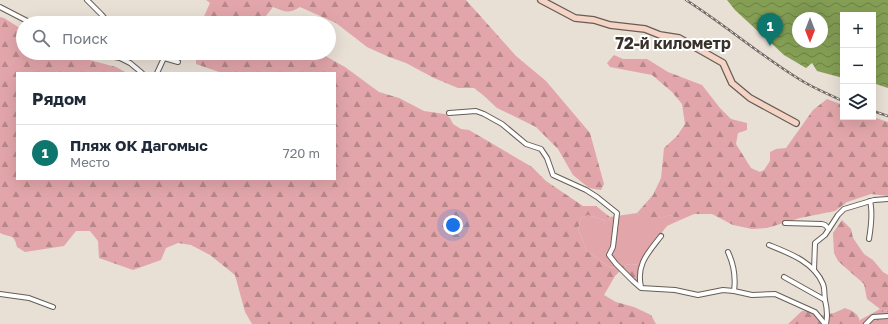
<!DOCTYPE html>
<html lang="ru">
<head>
<meta charset="utf-8">
<style>
  :root { --surface:#fff; --page:#f6f6f7; --text:#1f2937; --muted:#747a83; --line:#e0e1e3; --accent:#0f766e }
  body { margin:0; font-family:"Golos Text",sans-serif; background:var(--page); color:var(--text) }
  .controls { position:absolute; right:12px; top:12px; display:grid; overflow:hidden; border-radius:0px; box-shadow:0 4px 16px #0002 }
  .controls button { width:36px; height:36px; display:grid; place-items:center; padding:0; border:0; border-bottom:1px solid var(--line); background:var(--surface); color:var(--text); font:20px sans-serif }
  .compass { position:absolute; left:792px; top:12px; width:36px; height:36px; border-radius:50%; background:var(--surface); box-shadow:0 4px 16px #0002; rotate:180deg }
  .you { position:absolute; left:453px; top:225px; width:14px; height:14px; margin:-10px; border:3px solid #fff; border-radius:50%; background:#1a73e8; box-shadow:0 0 0 6px #1a73e833 }
  .badge { display:grid; place-items:center; width:26px; height:26px; border-radius:50%; background:var(--accent); color:#fff; font-size:13px; font-weight:700 }
  .pin { position:absolute; translate:-50% -33px; filter:drop-shadow(0 1px 2px #0008) }
  .pin::after { content:''; position:absolute; top:21px; width:14px; height:12px; background:inherit; clip-path:polygon(0 0,100% 0,50% 100%) }
  .list { margin:0; padding:0; list-style:none }
  h2 { display:flex; justify-content:space-between; align-items:center; height:52px; margin:0; padding:0 16px; font-size:17px }
  h2 small { font-size:13px; font-weight:400; color:var(--muted) }
  .list li { display:grid; grid-template-columns:26px 1fr auto; gap:12px; align-items:center; box-sizing:border-box; height:56px; padding:0 16px; border-top:1px solid var(--line) }
  .list b { display:block; font-size:15px; white-space:nowrap }
  .list p { margin:0; font-size:13px; white-space:nowrap; color:var(--muted) }
  .list em { font-size:13px; font-style:normal; color:var(--muted) }
  .icon { flex:none; width:22px; height:22px; fill:none; stroke:currentColor; stroke-width:2; stroke-linecap:round; stroke-linejoin:round }
  .map { position:relative; flex:none; width:888px; height:324px; overflow:hidden }
  .search { position:absolute; background:var(--surface); box-shadow:0 4px 16px #0002; left:16px; top:16px; width:320px; height:44px; display:flex; align-items:center; gap:10px; box-sizing:border-box; padding:0 14px; border-radius:22px; color:var(--muted); font-size:15px }
  .panel { position:absolute; background:var(--surface); box-shadow:0 4px 16px #0002; left:16px; top:72px; width:320px; height:108px; border-radius:0px }
  .map>svg:first-child { display:block }
</style>
</head>
<body>
<div class="map">
<svg width="888" height="324" viewBox="0 0 888 324">
  <defs>
    <pattern id="forest-firs" width="22" height="20" patternUnits="userSpaceOnUse"><rect width="22" height="20" fill="#e2a6aa"/><path d="M5 1l3.5 6h-7zM16 11l3.5 6h-7z" fill="#b7878a"/></pattern>
    <pattern id="park-crowns" width="20" height="18" patternUnits="userSpaceOnUse"><rect width="20" height="18" fill="#e2a6aa"/><path d="M2 6a3 3 0 1 1 6 0M12 15a3 3 0 1 1 6 0" fill="none" stroke="#b7878a"/></pattern>
    <pattern id="water-waves" width="16" height="10" patternUnits="userSpaceOnUse"><rect width="16" height="10" fill="#849e54"/><path d="M0 5q4-4 8 0t8 0" fill="none" stroke="#6c8045"/></pattern>
  </defs>
  <rect width="100%" height="100%" fill="#e8dfd5"/>
  <path fill="#e2a6aa" d="M637,213L644,221L671,215L678,221L667,226L647,251L639,265L631,264L611,268L587,251L578,229L581,218L588,215L606,221H609L610,217Z"/>
  <g fill="url(#forest-firs)">
    <path d="M206,0H466L516,56L546,81L590,133L604,184L601,190L589,188L573,175L558,149L536,127L497,108L483,95L474,88H458L434,78L406,63L389,57L367,47L336,23L300,7C289,14 285,12 273,7L265,17V22L267,23H201L210,3Z"/>
    <path d="M0,17L4,18L23,30V53H63L116,67L127,73H17V179H335V73H222L196,64V53H320L345,67L379,92L399,98L424,111L445,114L450,118L453,124L461,129L469,130L532,167L546,181L583,206H596L610,217L609,221H606L588,215L581,218L578,229L587,251L611,268L631,264L639,265V280L636,281L623,268L615,276L604,295L616,302L634,307L651,315L656,324H252L245,312L235,275L210,255L191,245L178,243L166,248L161,260L133,270L99,258L98,241L90,231H76L64,246L25,252L17,247C14,233 10,238 0,233Z"/>
    <path d="M614,55L623,59H647L668,72L702,85L720,108L731,119L747,123V130L738,133L736,144L751,168L760,172L764,170L770,161V152L776,149L786,148L813,110L827,99L843,105V117H873L888,122V196L871,194L847,202L835,211L800,218L767,228L752,229L733,225L712,214H694L678,221L671,215L644,222L637,213L653,195L661,178L664,148L677,136L685,124L682,104L672,92L652,75L610,67L607,63Z"/>
    <path d="M842,220L851,229L853,238L864,254L873,260L883,272L888,275V311L880,309L867,299L864,284L838,261L834,253L833,233Z"/>
    <path d="M845,308C853,311 860,314 860,324H788L802,311H810L819,316L834,313Z"/>
  </g>
  <path fill="url(#park-crowns)" d="M880,309L888,311V324H860V320Z"/>
  <path fill="url(#water-waves)" fill-rule="evenodd" d="M727,0H888V88L873,83V15H843V78L817,71L812,63L806,68L784,55L735,10ZM798,18H822V42H798Z"/>
  <g fill="none" stroke-linecap="round" stroke-linejoin="round">
    <defs>
      <g id="street">
        <path d="M87,0L101,14L109,23"/>
        <path d="M0,7L31,23"/>
        <path d="M92,53L120,58L130,63L142,73"/>
        <path d="M155,53L164,58"/>
        <path d="M157,73L164,58L178,62"/>
        <path d="M449,113L476,111L484,114L502,124L526,144L541,149L547,158L553,175L586,190L597,197L617,213L613,247L609,255L616,264L633,281L641,288L675,290L698,295L723,290L734,291L752,295L775,294L815,312L825,324"/>
        <path d="M785,223L822,224L825,225L829,229"/>
        <path d="M869,239C871,227 873,213 870,201"/>
        <path d="M769,245C789,253 814,262 823,284C825,289 824,294 825,300C827,308 828,315 826,324"/>
        <path d="M728,252C734,265 736,277 734,291"/>
        <path d="M814,270L815,243L825,235L838,215L844,209L874,200L888,199"/>
        <path d="M784,277L825,300"/>
        <path d="M641,287C636,264 648,253 661,236"/>
        <path d="M0,294L29,298L53,307"/>
        <path d="M866,324L873,317L888,316"/>
      </g>
      <path id="secondary" d="M541,0L575,18L594,20L610,25L645,29L660,35L679,38L723,63L732,83L750,98L796,123"/>
    </defs>
    <use href="#street" stroke="#665e56" stroke-width="6"/>
    <use href="#secondary" stroke="#665e56" stroke-width="8"/>
    <use href="#street" stroke="#fff" stroke-width="4"/>
    <use href="#secondary" stroke="#f5d4c6" stroke-width="5.5"/>
    <defs>
      <g id="rail">
        <path d="M686,0C725,25 760,55 799,79C813,88 828,94 843,101"/>
        <path d="M873,111L888,116"/>
      </g>
    </defs>
    <use href="#rail" stroke="#706a64" stroke-width="2.5"/>
    <use href="#rail" stroke="#fff" stroke-width="1" stroke-dasharray="3" stroke-linecap="butt"/>
  </g>
  <g text-anchor="middle" stroke-width="4" stroke-linejoin="round" paint-order="stroke">
    <g font-size="16" font-weight="bold" fill="#39322a" stroke="#fff">
      <text x="673" y="49">72-й километр</text>
    </g>
  </g>
</svg>
<div class="controls">
<button>+</button>
<button>−</button>
<button><svg class="icon" aria-label="layers" viewBox="0 0 24 24"><path d="M12 4l9 5-9 5-9-5zM3 14l9 5 9-5"/></svg></button>
</div>
<svg class="compass" viewBox="-18 -18 36 36"><path d="M0-13l5 13h-10z" fill="#e53935"/><path d="M0 13l5-13h-10z" fill="#747a83"/></svg>
<div class="you"></div>
<div class="pin badge" style="left:770px;top:46px">1</div>
<div class="search"><svg class="icon" aria-label="search" viewBox="0 0 24 24"><circle cx="10" cy="10" r="6"/><path d="M15 15l6 6"/></svg>Поиск</div>
<section class="panel">
<h2>Рядом<small></small></h2>
<ul class="list">
<li><span class="badge">1</span><div><b>Пляж ОК Дагомыс</b><p>Место</p></div><em>720 m</em></li>
</ul>
</section>
</div>
</body>
</html>
